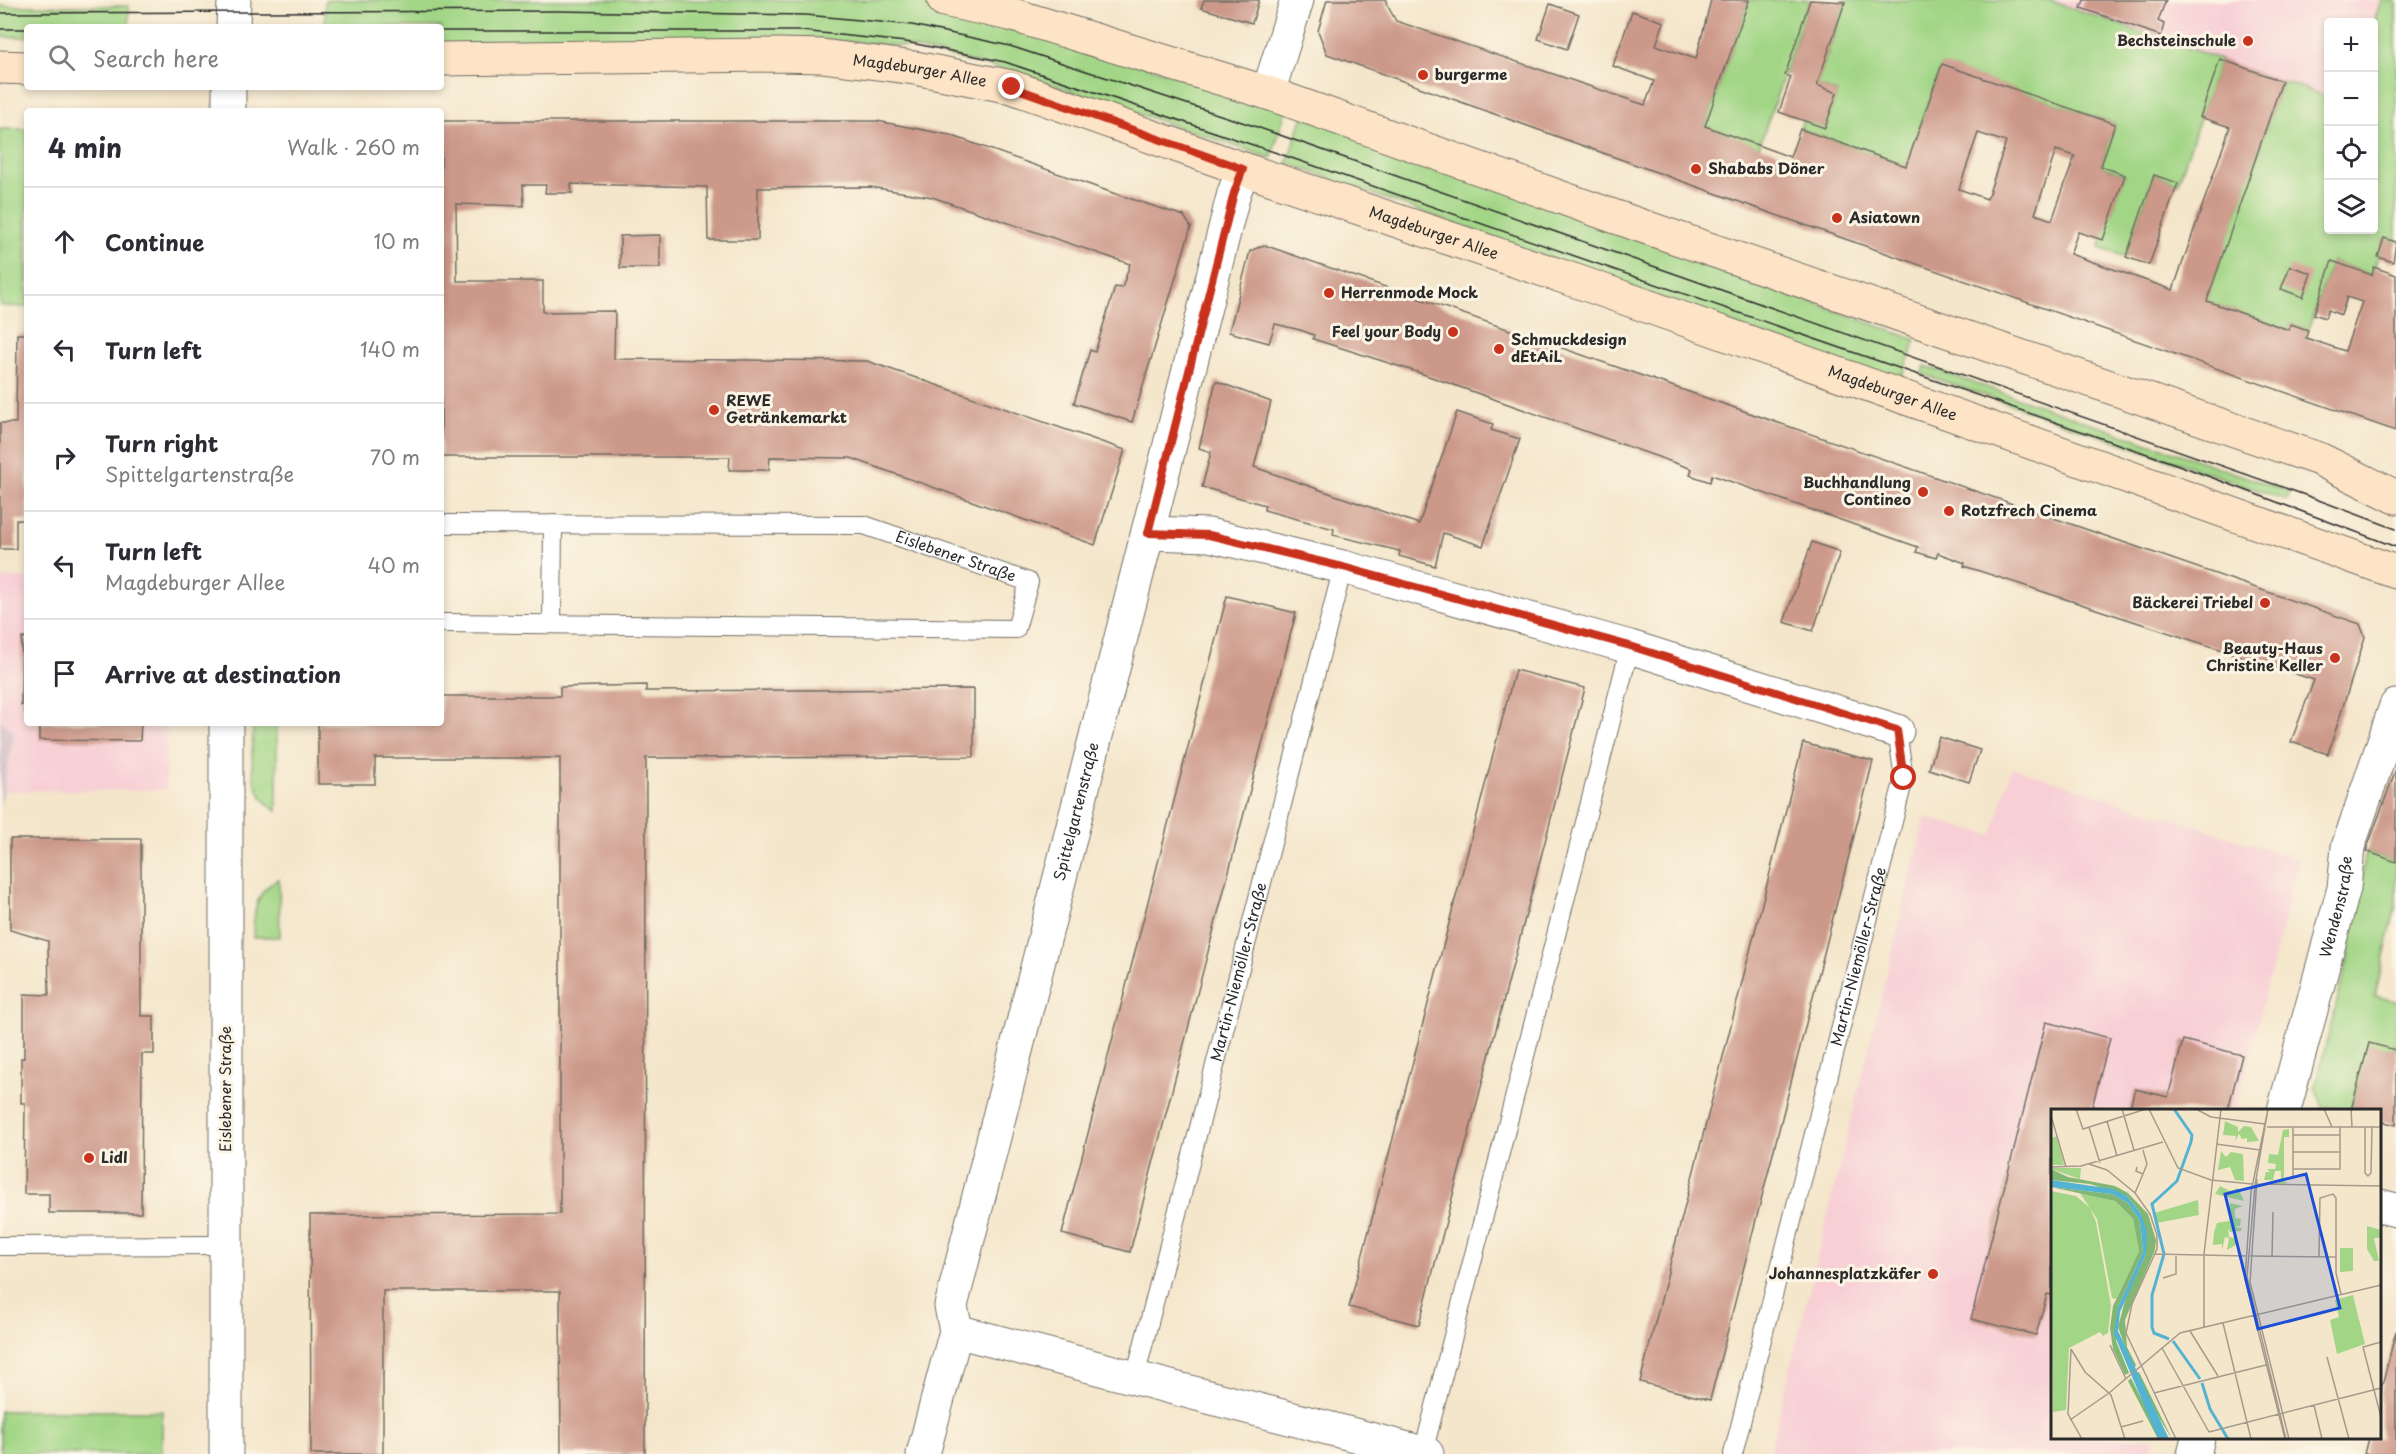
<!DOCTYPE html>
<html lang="en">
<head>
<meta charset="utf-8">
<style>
  :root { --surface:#fff; --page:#f7f7f7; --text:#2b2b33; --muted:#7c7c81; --line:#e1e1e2 }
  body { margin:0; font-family:"Playpen Sans",sans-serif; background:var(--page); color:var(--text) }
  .controls { position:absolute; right:18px; top:18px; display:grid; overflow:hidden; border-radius:6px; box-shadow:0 3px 9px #0003 }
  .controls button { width:54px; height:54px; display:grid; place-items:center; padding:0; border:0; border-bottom:2px solid var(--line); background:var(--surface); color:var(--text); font:30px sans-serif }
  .stop { position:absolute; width:18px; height:18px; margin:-14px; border:4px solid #c8321e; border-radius:50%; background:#fff }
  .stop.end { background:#c8321e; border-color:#fff; box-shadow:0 2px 6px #0008 }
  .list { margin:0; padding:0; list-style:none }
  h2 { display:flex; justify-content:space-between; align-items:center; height:78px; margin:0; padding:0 24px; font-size:26px }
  h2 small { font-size:20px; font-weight:400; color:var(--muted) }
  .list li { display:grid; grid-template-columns:39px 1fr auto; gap:18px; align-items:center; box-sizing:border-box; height:108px; padding:0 24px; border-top:2px solid var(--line) }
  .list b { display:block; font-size:22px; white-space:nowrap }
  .list p { margin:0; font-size:20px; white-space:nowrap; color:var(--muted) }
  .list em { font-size:20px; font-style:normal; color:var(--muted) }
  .icon { flex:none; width:33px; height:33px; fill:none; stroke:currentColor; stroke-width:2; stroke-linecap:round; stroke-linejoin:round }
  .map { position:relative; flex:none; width:2396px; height:1454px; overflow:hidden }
  .search { position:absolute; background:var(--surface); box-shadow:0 3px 9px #0003; left:24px; top:24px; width:420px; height:66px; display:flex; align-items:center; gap:15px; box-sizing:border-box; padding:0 21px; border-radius:6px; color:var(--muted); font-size:22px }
  .panel { position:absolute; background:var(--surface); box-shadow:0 3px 9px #0003; left:24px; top:108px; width:420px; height:618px; border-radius:6px }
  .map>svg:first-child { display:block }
</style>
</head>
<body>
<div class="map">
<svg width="2396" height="1454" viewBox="0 0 2396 1454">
  <rect width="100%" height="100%" fill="#fcf5e5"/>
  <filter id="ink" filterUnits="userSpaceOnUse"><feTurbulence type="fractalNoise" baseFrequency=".0167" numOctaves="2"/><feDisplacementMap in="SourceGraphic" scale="12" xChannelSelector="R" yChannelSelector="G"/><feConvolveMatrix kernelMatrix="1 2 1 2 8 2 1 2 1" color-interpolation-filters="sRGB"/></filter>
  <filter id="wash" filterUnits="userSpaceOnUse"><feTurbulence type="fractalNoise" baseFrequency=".008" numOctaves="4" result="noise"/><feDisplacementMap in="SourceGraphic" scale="24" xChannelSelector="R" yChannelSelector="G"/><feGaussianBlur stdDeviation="1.35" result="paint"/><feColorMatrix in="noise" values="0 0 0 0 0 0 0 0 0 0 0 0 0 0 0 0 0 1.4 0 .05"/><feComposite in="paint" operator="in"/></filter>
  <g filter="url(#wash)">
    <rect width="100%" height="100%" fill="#f4e6cb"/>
    <g fill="#f7cfd5">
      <path d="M2048,0H2381L2374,23L2328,22V97Z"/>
      <path d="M0,578H27V723H166V790L4,791L14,734L0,719Z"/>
      <path d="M2012,767L2299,859L2236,1110H2052V1438H2154L2150,1454H1769L1925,818L1992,835Z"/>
    </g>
    <path fill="#d2bdc8" d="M0,719L14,733L0,809Z"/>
    <g fill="#a2d686" stroke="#668058" stroke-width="1.5">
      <path d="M325,0H934L1286,110L1271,158L1017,73L910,47L811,38L441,49V27H325Z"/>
      <path d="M1749,0H1810L1759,147L1705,126Z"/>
      <path d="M1841,0H2048L2220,59L2178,183L2154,175L2126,257L2099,248L2125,175L2101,166L2115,124L1942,65L1906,166L1800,129L1803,120L1825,127L1837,93L1817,85L1845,2Z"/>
      <path d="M2381,0H2396V242L2384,239L2372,275L2332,261L2308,330L2291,324L2289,330L2206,301L2282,81L2328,97V230H2374V23Z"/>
      <path d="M0,6H129V27H27V37H0Z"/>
      <path d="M1303,116L1916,340L1899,384L1287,163Z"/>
      <path d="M0,129H27V307L0,306Z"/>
      <path d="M1925,366L2290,492L2287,500L1922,374Z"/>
      <path d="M253,723H277V811C245,792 253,755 253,723Z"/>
      <path d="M2366,851L2396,862V905L2375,996L2396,1001V1050L2369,1044L2351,1110L2323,1107L2315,1087L2348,959Z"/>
      <path d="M279,879L280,937H253C254,912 254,891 279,879Z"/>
      <rect x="0" y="1411" width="162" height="43"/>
    </g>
    <g id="blocks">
      <g fill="#cc9889" fill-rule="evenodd">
        <path d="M1204,0H1259L1252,23L1201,8Z"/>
        <path d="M1327,0H1387L1386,3L1396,21L1645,105L1654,81L1613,66L1632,11L1664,22L1656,45L1696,59L1711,0H1749L1705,126L1790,157L1800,129L1906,166L1942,64L2115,124L2101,166L2125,175L2103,240L2078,232L2070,254L2173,290L2230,127L2200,117L2220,59L2282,81L2207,301L2289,330L2291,324L2308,330L2306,338L2345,351L2362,302L2347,297L2341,315L2328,310L2325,318L2314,314L2332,261L2372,275L2374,267L2396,275V431L1762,210L1327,54L1318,31ZM1978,133L2006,142L1987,199L1959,189ZM2056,150L2075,156L2052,220L2035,214Z"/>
        <path d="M1810,0L1845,2L1817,85L1837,93L1825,128L1779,112L1791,77L1785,75Z"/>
        <path d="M2084,0H2166L2158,21L2164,24L2161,36L2081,8Z"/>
        <path d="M1550,4L1579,14L1567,49L1538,39Z"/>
        <path d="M441,121H877L950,135L1113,193L1184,216L1191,227L1132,422L1074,403L1090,350L1095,352L1115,287L1122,288L1130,264L932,197L870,187L758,188V240H708L707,187L571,184L572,193H545L546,185H523L524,206L456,204L457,281H543V312L615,311L614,359L867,361L1125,450L1095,545L851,458L770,457L769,470H729L730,457H441Z"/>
        <path d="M2154,175L2178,183L2149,265L2126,257Z"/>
        <path d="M660,235V268H620V236Z"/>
        <path d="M2384,238L2396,242L2393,262L2378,257Z"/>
        <path d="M1264,245L2360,624L2365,637L2328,754L2291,742L2314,680L1964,566L1965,563L1938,553L1936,558L1916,552L1918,547L1712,475L1710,482L1690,475L1692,469L1417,372L1313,339L1314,335L1300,330L1275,324L1269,343L1229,332L1250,251Z"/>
        <path d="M2290,266L2311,273L2303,297L2281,289Z"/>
        <path d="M17,334H27V520H16V549H0V423H16Z"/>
        <path d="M1216,381L1271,402L1254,467L1419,524L1457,412L1493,424L1491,430L1520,439L1483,546L1443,533L1435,566L1399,556L1400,551L1333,535L1334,529L1264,510L1265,505L1202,487L1211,452L1199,448Z"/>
        <path d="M1812,542L1840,552L1813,631L1784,622Z"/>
        <path d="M1227,596L1296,613L1130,1252L1062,1234Z"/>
        <path d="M22,638H27V705H21Z"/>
        <path d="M1515,670L1585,688L1419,1325L1349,1307Z"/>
        <path d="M646,685V691L974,689V757L646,758L645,1454H561L560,1291H383V1454H311L310,1215L560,1214V758H375V784H318V723H441V696H560V687Z"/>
        <path d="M39,723H141L140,741L39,740Z"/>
        <path d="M1939,737L1980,750L1969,782L1929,769Z"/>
        <path d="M1803,743L1873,761L1710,1400L1640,1382Z"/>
        <path d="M2396,769V862L2366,851Z"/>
        <path d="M10,839H141V1016H154V1054H142L141,1213H49V1194H24L25,1103H21V1058H24V994L49,995L48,941L10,930Z"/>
        <path d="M2046,1022L2110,1038L2092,1107L2104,1110H2052V1295L2047,1294L2036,1335L1971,1319Z"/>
        <path d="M2183,1040L2242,1055L2228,1110H2129L2135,1089L2168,1097Z"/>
        <path d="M2369,1043L2396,1050V1125L2380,1121L2379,1110H2351Z"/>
        <path d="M2396,1331V1454H2364L2368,1438H2380V1393Z"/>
      </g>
    </g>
  </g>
  <g filter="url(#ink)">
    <use href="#blocks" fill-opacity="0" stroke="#716c63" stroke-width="1.5"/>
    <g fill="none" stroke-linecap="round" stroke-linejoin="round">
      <defs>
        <g id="service">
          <path id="s1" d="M441,524L864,525L1029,582L1016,629L441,623"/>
          <path d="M552,624L553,524"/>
          <path d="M0,1246L226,1245"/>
          <path id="s2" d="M1135,1377L1343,567"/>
          <path d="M1423,1453L1630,647"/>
          <path id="s3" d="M1733,1454L1904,778L1897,731"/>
        </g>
        <g id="minor">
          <path d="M1268,93L1297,0"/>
          <path d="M1148,533L1209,535L1343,567L1630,647L1897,731"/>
          <path id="s4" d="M2284,1110L2344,888L2348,847L2396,706"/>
          <path d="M2380,1206L2396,1210"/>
          <path d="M956,1331L1427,1454"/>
          <path id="s5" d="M923,1454L956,1331L951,1306L1234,193L1243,169"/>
          <path d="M2194,1454L2198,1438"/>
        </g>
        <g id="tertiary">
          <path d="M233,27L234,0"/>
          <path d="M229,111V87"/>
          <path d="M226,1454V723"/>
        </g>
        <g id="secondary">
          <path d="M944,0L1010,14L1268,93L1613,216L2319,459L2396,497"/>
          <path id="s6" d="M441,59L779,55L822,56L915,68L1012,87L1243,169L1582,283L2396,572"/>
          <path d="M0,67L27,68"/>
        </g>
      </defs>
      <use href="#service" stroke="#716c63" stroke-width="20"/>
      <use href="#minor" stroke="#716c63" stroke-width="35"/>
      <use href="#tertiary" stroke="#716c63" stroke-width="35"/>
      <use href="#secondary" stroke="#716c63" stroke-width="35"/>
      <use href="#service" stroke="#fff" stroke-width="18"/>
      <use href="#minor" stroke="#fff" stroke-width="33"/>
      <use href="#tertiary" stroke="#fff" stroke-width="33"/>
      <use href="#secondary" stroke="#fee4c6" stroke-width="33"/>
      <g stroke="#2b2b2b" stroke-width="1.5">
        <path d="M0,13L557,11L806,15L912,25L1010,46L1254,126L2305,495L2396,529"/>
        <path d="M0,29H27"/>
        <path d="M441,31H802L906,42L1005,62L1277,153L2176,464L2396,547"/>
      </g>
    </g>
  </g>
  <g fill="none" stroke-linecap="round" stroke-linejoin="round" filter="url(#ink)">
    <path stroke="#c8321e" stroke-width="8" d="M1012,87L1243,169L1234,193L1148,533L1209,535L1343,567L1630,646L1897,730L1904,778"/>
  </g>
  <g fill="#c8321e" stroke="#fcf5e5" stroke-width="2">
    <circle cx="2248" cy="41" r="6"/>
    <circle cx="1423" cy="75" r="6"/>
    <circle cx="1696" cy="169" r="6"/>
    <circle cx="1837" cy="218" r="6"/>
    <circle cx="1329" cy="293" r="6"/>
    <circle cx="1453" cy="332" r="6"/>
    <circle cx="1499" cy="349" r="6"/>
    <circle cx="714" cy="410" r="6"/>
    <circle cx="1923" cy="492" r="6"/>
    <circle cx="1949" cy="511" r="6"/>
    <circle cx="2265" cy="603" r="6"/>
    <circle cx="2335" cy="658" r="6"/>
    <circle cx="89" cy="1158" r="6"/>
    <circle cx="1933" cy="1274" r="6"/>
  </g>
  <g text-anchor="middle" stroke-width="6" stroke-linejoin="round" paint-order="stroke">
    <g font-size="15" font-weight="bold" fill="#2b2b2b" stroke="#fcf5e5" text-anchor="start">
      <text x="2236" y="46" text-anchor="end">Bechsteinschule</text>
      <text x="1435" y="80">burgerme</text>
      <text x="1708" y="174">Shababs Döner</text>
      <text x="1849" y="223">Asiatown</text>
      <text x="1341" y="298">Herrenmode Mock</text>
      <text x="1441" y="337" text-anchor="end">Feel your Body</text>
      <text x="1511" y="345">Schmuckdesign<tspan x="1511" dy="17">dEtAiL</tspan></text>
      <text x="726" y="406">REWE<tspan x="726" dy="17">Getränkemarkt</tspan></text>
      <text x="1911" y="488" text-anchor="end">Buchhandlung<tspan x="1911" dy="17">Contineo</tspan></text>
      <text x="1961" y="516">Rotzfrech Cinema</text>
      <text x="2253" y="608" text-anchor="end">Bäckerei Triebel</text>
      <text x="2323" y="654" text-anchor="end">Beauty-Haus<tspan x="2323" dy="17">Christine Keller</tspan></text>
      <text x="101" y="1163">Lidl</text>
      <text x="1921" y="1279" text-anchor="end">Johannesplatzkäfer</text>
    </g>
    <g font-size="15" fill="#2b2b2b" stroke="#fcf5e5">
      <text dy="5" stroke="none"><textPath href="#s6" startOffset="480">Magdeburger Allee</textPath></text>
      <text dy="5" stroke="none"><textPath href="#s6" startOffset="1020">Magdeburger Allee</textPath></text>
      <text dy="5" stroke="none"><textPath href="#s6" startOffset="1506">Magdeburger Allee</textPath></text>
      <text dy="5" stroke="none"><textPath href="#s1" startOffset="520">Eislebener Straße</textPath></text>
      <text dy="5" stroke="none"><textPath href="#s5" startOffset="663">Spittelgartenstraße</textPath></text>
      <text dy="5" stroke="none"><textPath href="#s4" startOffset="210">Wendenstraße</textPath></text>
      <text dy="5" stroke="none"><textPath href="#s3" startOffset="513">Martin-Niemöller-Straße</textPath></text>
      <text dy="5" stroke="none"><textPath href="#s2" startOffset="418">Martin-Niemöller-Straße</textPath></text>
      <text transform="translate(226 1089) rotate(-90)" y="5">Eislebener Straße</text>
    </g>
  </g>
  <g transform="translate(2051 1109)">
    <rect width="330" height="330" fill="#f4e6cb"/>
    <path d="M174,12L187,18V23L193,17L200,18L208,32L196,33V29L191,30L188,25L184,32L185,27L172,26ZM238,20V28H233V72L237,74L222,75L230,72V62H224L222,71H213L215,63H219L216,60H224L225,55L217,54L218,45L227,46L232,21ZM6,27L13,56H0V29ZM170,42L175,48L180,43L192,45L193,72L184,71L179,58L167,61ZM30,59L29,70L0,60V59ZM169,77L179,82L187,79L193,92L164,85ZM0,82L25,87L39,99L45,113L60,196L57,224L52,227L49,223L18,239L15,301L2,303ZM29,84L64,92L82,110L88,142L65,190L61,189L46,110ZM147,91L148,106L106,114L103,104ZM179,94L192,97L184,100V109L190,110L189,117L181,118L191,119L190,122L179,123L177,119L178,128L185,129V136L176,141L178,129L174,128L171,141V135L162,136L163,123L166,114L178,112ZM316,117L330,121V129H323L328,152H323L316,140ZM289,139H302V162L289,163ZM302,186L314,235L286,245L279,211L288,208L284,191Z" fill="#a2d686"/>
    <path d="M0,60L17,68L64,77L77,84L97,105L105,131L104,141L74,211L76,238L85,256L82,260L67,218L75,188L95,145L90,105L76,87L39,75L0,71ZM0,78L61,85L77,94L89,112L92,143L67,198L65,232L78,264L74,266L62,240L59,219L62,197L88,142L82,110L64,92ZM88,263L121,330L96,289L85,265ZM80,269L106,321L107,330L77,272Z" fill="#81b773"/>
    <path d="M0,71L62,80L76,87L90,105L96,122L95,145L69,203L67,222L118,330L107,329L63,225L67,198L92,143L89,112L77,94L61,85L0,78Z" fill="#54b3d2"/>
    <path fill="none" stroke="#54b3d2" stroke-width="3" d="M118,230L103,224L101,218V186L113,145L101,95L126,72L140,33L141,26L123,0M122,232L149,270M151,274L159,300L177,330"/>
    <path fill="none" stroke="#a49b8b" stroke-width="1.5" d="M25,0L32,20L95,0M71,0L83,41M98,0L127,59L160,71L201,75M145,0L160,8L214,15M217,0L200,83L194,170L234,330M217,0L204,76L196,168L235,330M273,0L281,18M300,0L301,18M1,10L15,58M56,12L66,47M38,18L49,54M216,18H330M314,18V64L317,67L320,64L321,18M242,26H289M165,35L209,41M92,41L96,55L92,65M242,43H289M38,55L56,61L84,84L99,105L106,126V140L81,195L75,224L125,330M0,58L30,57L112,33M242,60H289V18M206,70L199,173L238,330M242,70V18M206,75L330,77M84,84L92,65L85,62L86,58M104,145L195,147M199,147L285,148M268,147L269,89L282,85L285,89V164L290,185M221,148L222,103M112,169L125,165V147M172,214L200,330M153,218V145L170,0M139,222L167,267M59,236L75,270M111,239L158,323M20,240L34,263L60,286L74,330M20,240L17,305L31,330M276,248L298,330M323,281L312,238L330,233M323,281L330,308M103,284L215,256M263,296L271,330M19,311L58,284L129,224L330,176M70,318L92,312M158,323L330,279"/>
    <path fill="#1d4ed8" fill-opacity="0.15" stroke="#1d4ed8" stroke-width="3" d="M255,65L289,199L207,220L174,85Z"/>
    <rect width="330" height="330" fill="none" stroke="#2b2b2b" stroke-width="3"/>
  </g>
</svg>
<div class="controls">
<button>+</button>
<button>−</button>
<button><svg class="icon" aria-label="locate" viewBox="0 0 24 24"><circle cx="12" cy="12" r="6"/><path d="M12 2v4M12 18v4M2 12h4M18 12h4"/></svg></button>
<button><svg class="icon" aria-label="layers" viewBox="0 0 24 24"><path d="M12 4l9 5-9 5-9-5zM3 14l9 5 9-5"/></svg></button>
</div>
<div class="stop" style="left:1904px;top:778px"></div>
<div class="stop end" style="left:1012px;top:87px"></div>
<div class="search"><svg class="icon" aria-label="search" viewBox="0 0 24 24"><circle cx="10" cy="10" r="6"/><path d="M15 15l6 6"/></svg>Search here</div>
<section class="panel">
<h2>4 min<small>Walk · 260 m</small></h2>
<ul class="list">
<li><svg class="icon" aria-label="ahead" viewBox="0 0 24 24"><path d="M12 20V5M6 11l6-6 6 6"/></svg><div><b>Continue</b></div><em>10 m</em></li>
<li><svg class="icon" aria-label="left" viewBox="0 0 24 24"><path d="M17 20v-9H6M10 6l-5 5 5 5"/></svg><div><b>Turn left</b></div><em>140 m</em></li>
<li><svg class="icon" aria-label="right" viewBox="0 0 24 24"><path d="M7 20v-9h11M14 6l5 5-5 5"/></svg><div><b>Turn right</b><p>Spittelgartenstraße</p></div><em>70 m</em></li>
<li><svg class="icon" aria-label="left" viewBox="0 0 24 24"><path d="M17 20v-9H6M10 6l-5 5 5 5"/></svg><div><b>Turn left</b><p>Magdeburger Allee</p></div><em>40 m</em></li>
<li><svg class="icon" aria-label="arrive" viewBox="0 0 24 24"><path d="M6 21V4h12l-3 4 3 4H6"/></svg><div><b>Arrive at destination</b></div></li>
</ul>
</section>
</div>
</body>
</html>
